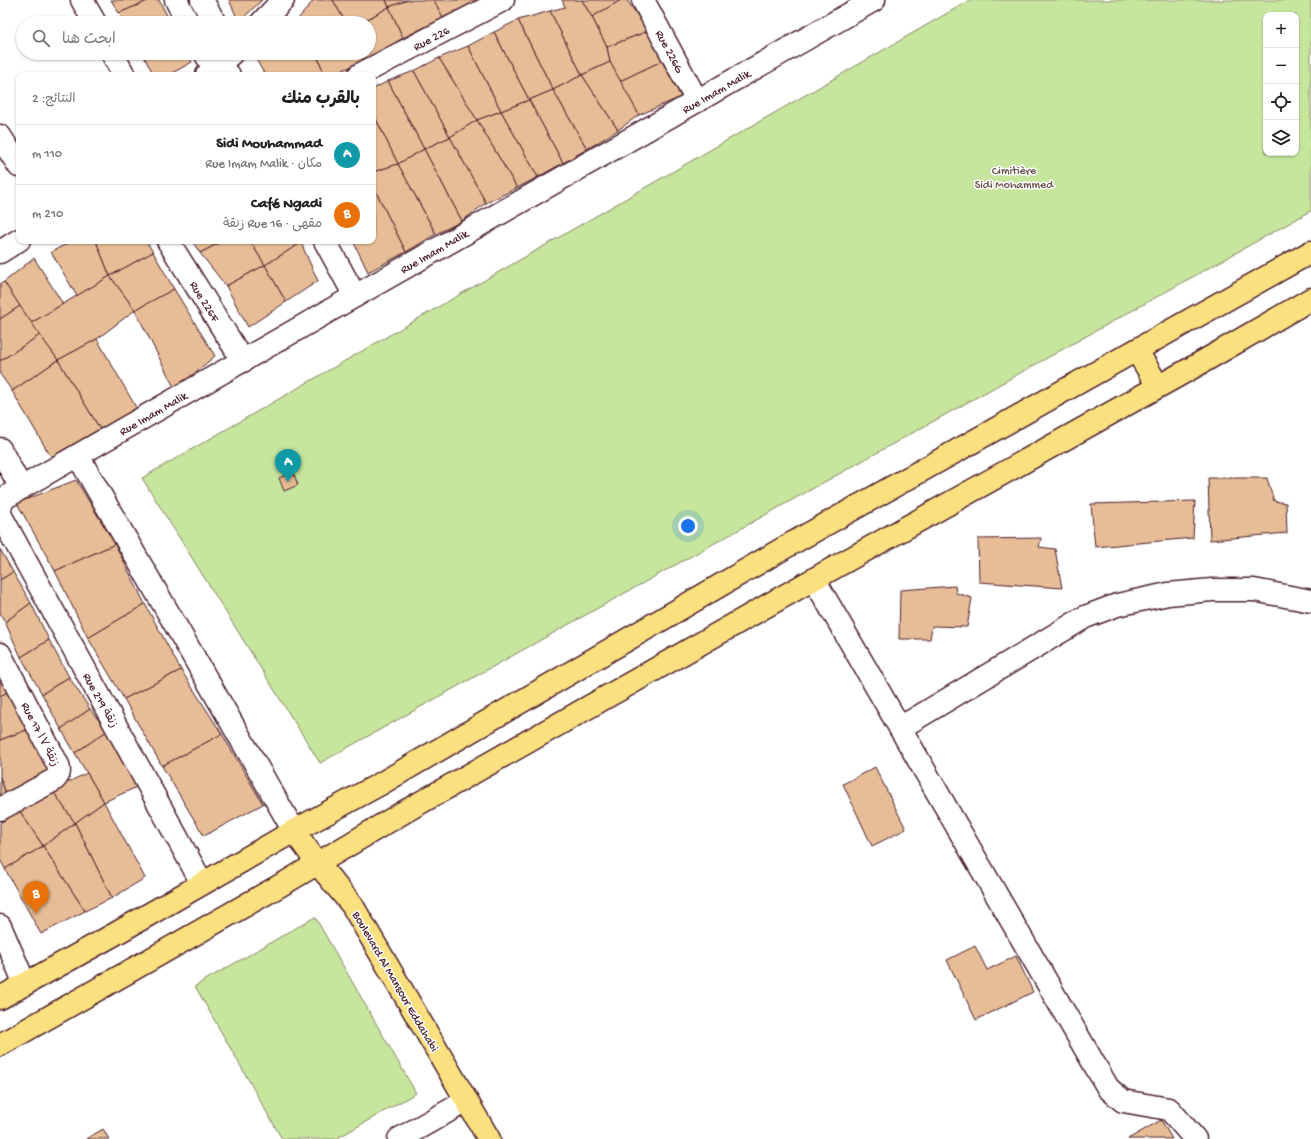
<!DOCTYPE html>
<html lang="ar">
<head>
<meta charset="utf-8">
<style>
  :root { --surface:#fff; --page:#f6f6f6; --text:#202124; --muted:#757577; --line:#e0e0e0; --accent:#d1495b }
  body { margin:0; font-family:"Gochi Hand","Playpen Sans Arabic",sans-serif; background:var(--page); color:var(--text); direction:rtl }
  .controls { position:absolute; right:12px; top:12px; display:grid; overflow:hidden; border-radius:8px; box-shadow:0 1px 3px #0004 }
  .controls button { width:36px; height:36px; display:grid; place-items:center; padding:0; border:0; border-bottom:1px solid var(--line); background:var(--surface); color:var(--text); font:20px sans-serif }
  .you { position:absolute; left:688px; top:526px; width:14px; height:14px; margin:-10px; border:3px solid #fff; border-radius:50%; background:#1a73e8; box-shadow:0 0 0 6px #1a73e833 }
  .badge { display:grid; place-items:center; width:26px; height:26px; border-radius:50%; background:var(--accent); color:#fff; font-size:13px; font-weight:700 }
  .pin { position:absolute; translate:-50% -33px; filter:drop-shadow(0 1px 2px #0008) }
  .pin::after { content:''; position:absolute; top:21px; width:14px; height:12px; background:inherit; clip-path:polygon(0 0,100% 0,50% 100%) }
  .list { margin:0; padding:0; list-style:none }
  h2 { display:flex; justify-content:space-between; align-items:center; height:52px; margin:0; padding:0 16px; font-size:17px }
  h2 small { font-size:13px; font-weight:400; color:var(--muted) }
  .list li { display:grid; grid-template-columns:26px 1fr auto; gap:12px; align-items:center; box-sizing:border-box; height:60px; padding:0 16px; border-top:1px solid var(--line) }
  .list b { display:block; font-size:15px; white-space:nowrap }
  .list p { margin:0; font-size:13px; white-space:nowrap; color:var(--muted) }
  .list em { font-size:13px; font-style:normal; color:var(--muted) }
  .icon { flex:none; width:22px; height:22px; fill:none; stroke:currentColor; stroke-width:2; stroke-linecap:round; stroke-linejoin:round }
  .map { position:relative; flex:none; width:1311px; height:1139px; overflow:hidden; direction:ltr }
  .search { position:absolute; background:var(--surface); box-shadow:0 1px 3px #0004; left:16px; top:16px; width:360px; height:44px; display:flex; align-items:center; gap:10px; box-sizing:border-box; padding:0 14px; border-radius:22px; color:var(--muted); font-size:15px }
  .panel { position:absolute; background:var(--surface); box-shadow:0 1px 3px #0004; left:16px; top:72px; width:360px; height:172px; border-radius:8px; direction:rtl }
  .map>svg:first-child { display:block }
</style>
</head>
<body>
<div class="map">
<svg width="1311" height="1139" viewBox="0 0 1311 1139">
  <rect width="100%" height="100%" fill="#fff"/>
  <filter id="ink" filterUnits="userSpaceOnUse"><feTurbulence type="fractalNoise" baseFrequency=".025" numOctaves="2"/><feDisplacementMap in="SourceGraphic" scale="8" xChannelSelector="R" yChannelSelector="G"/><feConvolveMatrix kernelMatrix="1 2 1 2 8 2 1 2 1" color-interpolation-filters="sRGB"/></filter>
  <g filter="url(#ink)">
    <g fill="#c6e59d" stroke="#888264" fill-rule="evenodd">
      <path d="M970,0H1311V211L320,763L142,478ZM1266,15H1296V153H1266Z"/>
      <path d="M315,917L416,1093L336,1139H282L195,986Z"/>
    </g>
    <g fill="#e6bd96" stroke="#4a1f2b">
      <path d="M111,0H150L119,13Z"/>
      <path d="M150,0H159L171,23H125L119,13Z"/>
      <path d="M229,0H262L239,22Z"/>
      <path d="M314,0H333L346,23H301L298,19Z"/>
      <path d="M333,0H386L389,7L361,23H346Z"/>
      <path d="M386,0H408L389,7Z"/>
      <path d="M408,0H434L443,18L403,38L389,7Z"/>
      <path d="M434,0H478L443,18Z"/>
      <path d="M562,0H582L592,17L607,47L610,62L582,75L550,11L565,7Z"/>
      <path d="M582,0H621L592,17Z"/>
      <path d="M621,0H627L648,31L607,47L592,17Z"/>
      <path d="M389,7L403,38L364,62L360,53H369V23H361Z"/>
      <path d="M550,11L582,75L553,90L518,20Z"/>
      <path d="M298,19L301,23H293Z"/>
      <path d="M518,20L553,90L529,100L494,32Z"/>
      <path d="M648,31L662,61L620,81L610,62L607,47Z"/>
      <path d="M494,32L529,100L501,111L468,46Z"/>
      <path d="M468,46L501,111L477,120L439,58Z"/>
      <path d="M142,53H187L192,62L169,75H154Z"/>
      <path d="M258,53H316L325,75H265L254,56Z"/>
      <path d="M316,53H360L364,62L329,75H325Z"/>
      <path d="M439,58L477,120L450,137L414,71Z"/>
      <path d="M662,61L681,97L639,115L620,81Z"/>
      <path d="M610,62L639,115L618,130L582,75Z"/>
      <path d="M414,71L450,137L424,149L388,81Z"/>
      <path d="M582,75L618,130L587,149L553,90Z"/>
      <path d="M388,81L424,149L398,164L373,113V89Z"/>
      <path d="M553,90L587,149L563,163L529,100Z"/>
      <path d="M529,100L563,163L538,177L501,111Z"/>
      <path d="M501,111L538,177L517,188L477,120Z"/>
      <path d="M373,113L398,164L373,172Z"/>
      <path d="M477,120L517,188L486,203L450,137Z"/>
      <path d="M450,137L486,203L462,221L424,149Z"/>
      <path d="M424,149L462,221L436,234L398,164Z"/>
      <path d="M398,164L436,234L406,252L373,186V172Z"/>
      <path d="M373,186L406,252L368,272L353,241H373Z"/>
      <path d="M72,241H96L110,276L77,296L51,252Z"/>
      <path d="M96,241H146L153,252L110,276Z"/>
      <path d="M192,241H223L200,253Z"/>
      <path d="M223,241H250L265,265L226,286L200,253Z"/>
      <path d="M250,241H300L301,243L265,265Z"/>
      <path d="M301,243L318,281L286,302L265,265Z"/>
      <path d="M153,252L174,289L135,310L110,276Z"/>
      <path d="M34,258L63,304L31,323L4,282Z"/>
      <path d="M265,265L286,302L248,327L226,286Z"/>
      <path d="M110,276L135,310L97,339L58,360L31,323Z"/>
      <path d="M4,282L20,306L0,319V284Z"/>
      <path d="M174,289L215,356L175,389L135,310Z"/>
      <path d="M20,306L40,335L0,361V319Z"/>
      <path d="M40,335L58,360L12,391L0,374V361Z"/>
      <path d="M97,339L137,409L100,429L58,360Z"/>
      <path d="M58,360L100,429L51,457L12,391Z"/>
      <path d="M293,472L298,485L284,491L279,478Z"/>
      <path d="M1208,478H1267L1274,501L1286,503L1287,533L1210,540Z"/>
      <path d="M76,480L115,544L55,571L17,503Z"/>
      <path d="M1195,501L1193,538L1095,547L1091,504Z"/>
      <path d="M1041,538L1039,547L1055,549L1062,588L979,582L978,539Z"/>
      <path d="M115,544L145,604L88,638L55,571Z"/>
      <path d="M0,549L13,572L0,580Z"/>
      <path d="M13,572L31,603L5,622L0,613V580Z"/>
      <path d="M955,586L956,593L972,598L967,627L932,626L930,639H899L900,590Z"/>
      <path d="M31,603L49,640L21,657L5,622Z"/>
      <path d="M145,604L181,670L124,699L88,638Z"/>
      <path d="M49,640L69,677L42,694L21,657Z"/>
      <path d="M181,670L222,734L162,766L124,699Z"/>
      <path d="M0,675L10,691L0,696Z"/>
      <path d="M69,677L90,709L61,729L42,694Z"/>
      <path d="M10,691L32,728L0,740V696Z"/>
      <path d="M90,709L107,731L75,753L61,729Z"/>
      <path d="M32,728L55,774L8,800L0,777V740Z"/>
      <path d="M107,731L139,786L104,802L75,753Z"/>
      <path d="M222,734L263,804L204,836L162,766Z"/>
      <path d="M875,767L906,829L872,846L843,784Z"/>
      <path d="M87,773L104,802L75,823L52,790Z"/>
      <path d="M0,777L8,800L0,803Z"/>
      <path d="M52,790L75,823L43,846L19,810Z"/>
      <path d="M104,802L145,878L112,898L75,823Z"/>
      <path d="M19,810L43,846L5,869L0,859V823Z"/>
      <path d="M75,823L112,898L85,911L43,846Z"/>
      <path d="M43,846L85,911L41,934L5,869Z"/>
      <path d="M975,946L987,970L1016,956L1033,992L976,1020L947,960Z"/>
      <path d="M1161,1120L1172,1139H1128Z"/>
      <path d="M103,1129L109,1139H86Z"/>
    </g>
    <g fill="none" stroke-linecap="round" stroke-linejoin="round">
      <defs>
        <g id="minor">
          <path d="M82,0L95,23"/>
          <path d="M176,0L188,23"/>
          <path d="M202,0L215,23"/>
          <path d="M643,0L697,101"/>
          <path d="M261,23L283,0"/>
          <path d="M112,53L124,75"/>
          <path d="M205,53L214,68L229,75"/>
          <path d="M207,75L232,53"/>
          <path d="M359,75L503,0"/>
          <path d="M0,136L19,166"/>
          <path d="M168,241L243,361"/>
          <path d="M325,241L355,296"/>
          <path d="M0,252L19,240"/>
          <path d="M0,449L21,488"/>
          <path d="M78,456L294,831"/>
          <path d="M0,508L3,499L21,488L355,296L874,0"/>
          <path d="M0,512L1,516L202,883"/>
          <path d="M814,579L1108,1088L1123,1101L1169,1109L1195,1139"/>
          <path d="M0,654L58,765C60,772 59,775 54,780L0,809"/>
          <path d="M900,728L1085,617L1117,605L1168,594L1212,590H1254L1311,601"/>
          <path d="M0,926L25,984"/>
          <path d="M399,1139L466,1101"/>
        </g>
        <g id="major">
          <path d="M1137,351L1158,386"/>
          <path d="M294,831L318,864L352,905L489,1139"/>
          <path d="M0,998L115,934L294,831L382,783L789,545L1311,252"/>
          <path d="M0,1045L288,881L404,812L814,579L1197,365L1311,299"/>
        </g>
      </defs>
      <use href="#minor" stroke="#4a1f2b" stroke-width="25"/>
      <use href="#major" stroke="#4a1f2b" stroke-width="25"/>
      <use href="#minor" stroke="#fff" stroke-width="22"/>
      <use href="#major" stroke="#fbe080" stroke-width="22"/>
    </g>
  </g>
  <g text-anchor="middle" stroke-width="3" stroke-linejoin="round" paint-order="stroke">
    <g font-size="12" fill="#4a1f2b" stroke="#fff">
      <text transform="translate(431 38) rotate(-28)" y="4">Rue 226</text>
      <text transform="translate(670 51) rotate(62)" y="4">Rue 226G</text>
      <text transform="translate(716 91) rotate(-30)" y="4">Rue Imam Malik</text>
      <text transform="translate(434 251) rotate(-30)" y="4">Rue Imam Malik</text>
      <text transform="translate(205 301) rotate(58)" y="4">Rue 226F</text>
      <text transform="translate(153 413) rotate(-30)" y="4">Rue Imam Malik</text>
      <text transform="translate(101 700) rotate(61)" y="4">Rue 219 زنقة</text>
      <text transform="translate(41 734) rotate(63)" y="4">Rue 17 زنقة ١٧</text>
      <text transform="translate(396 981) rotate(60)" y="4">Boulevard Al Mansour Eddahabi</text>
    </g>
    <g font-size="12" fill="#695048" stroke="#fff">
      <text x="1014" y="174">Cimitière<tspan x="1014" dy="14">Sidi Mohammed</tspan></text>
    </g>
  </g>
</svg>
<div class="controls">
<button>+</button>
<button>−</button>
<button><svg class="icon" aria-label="locate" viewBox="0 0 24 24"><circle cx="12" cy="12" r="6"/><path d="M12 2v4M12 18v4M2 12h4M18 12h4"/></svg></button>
<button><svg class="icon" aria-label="layers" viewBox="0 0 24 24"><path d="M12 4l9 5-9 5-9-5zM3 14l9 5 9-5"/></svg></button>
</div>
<div class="you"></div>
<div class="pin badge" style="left:288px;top:482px;background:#0f9aa8">A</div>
<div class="pin badge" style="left:36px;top:914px;background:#e8710a">B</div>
<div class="search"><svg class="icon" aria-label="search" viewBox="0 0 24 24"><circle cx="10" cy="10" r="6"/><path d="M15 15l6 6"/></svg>ابحث هنا</div>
<section class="panel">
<h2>بالقرب منك<small>النتائج: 2</small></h2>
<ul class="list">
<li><span class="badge" style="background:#0f9aa8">A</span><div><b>Sidi Mouhammad</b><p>مكان · Rue Imam Malik</p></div><em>110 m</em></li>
<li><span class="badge" style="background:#e8710a">B</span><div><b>Café Ngadi</b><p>مقهى · Rue 16 زنقة</p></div><em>210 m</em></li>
</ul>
</section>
</div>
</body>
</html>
